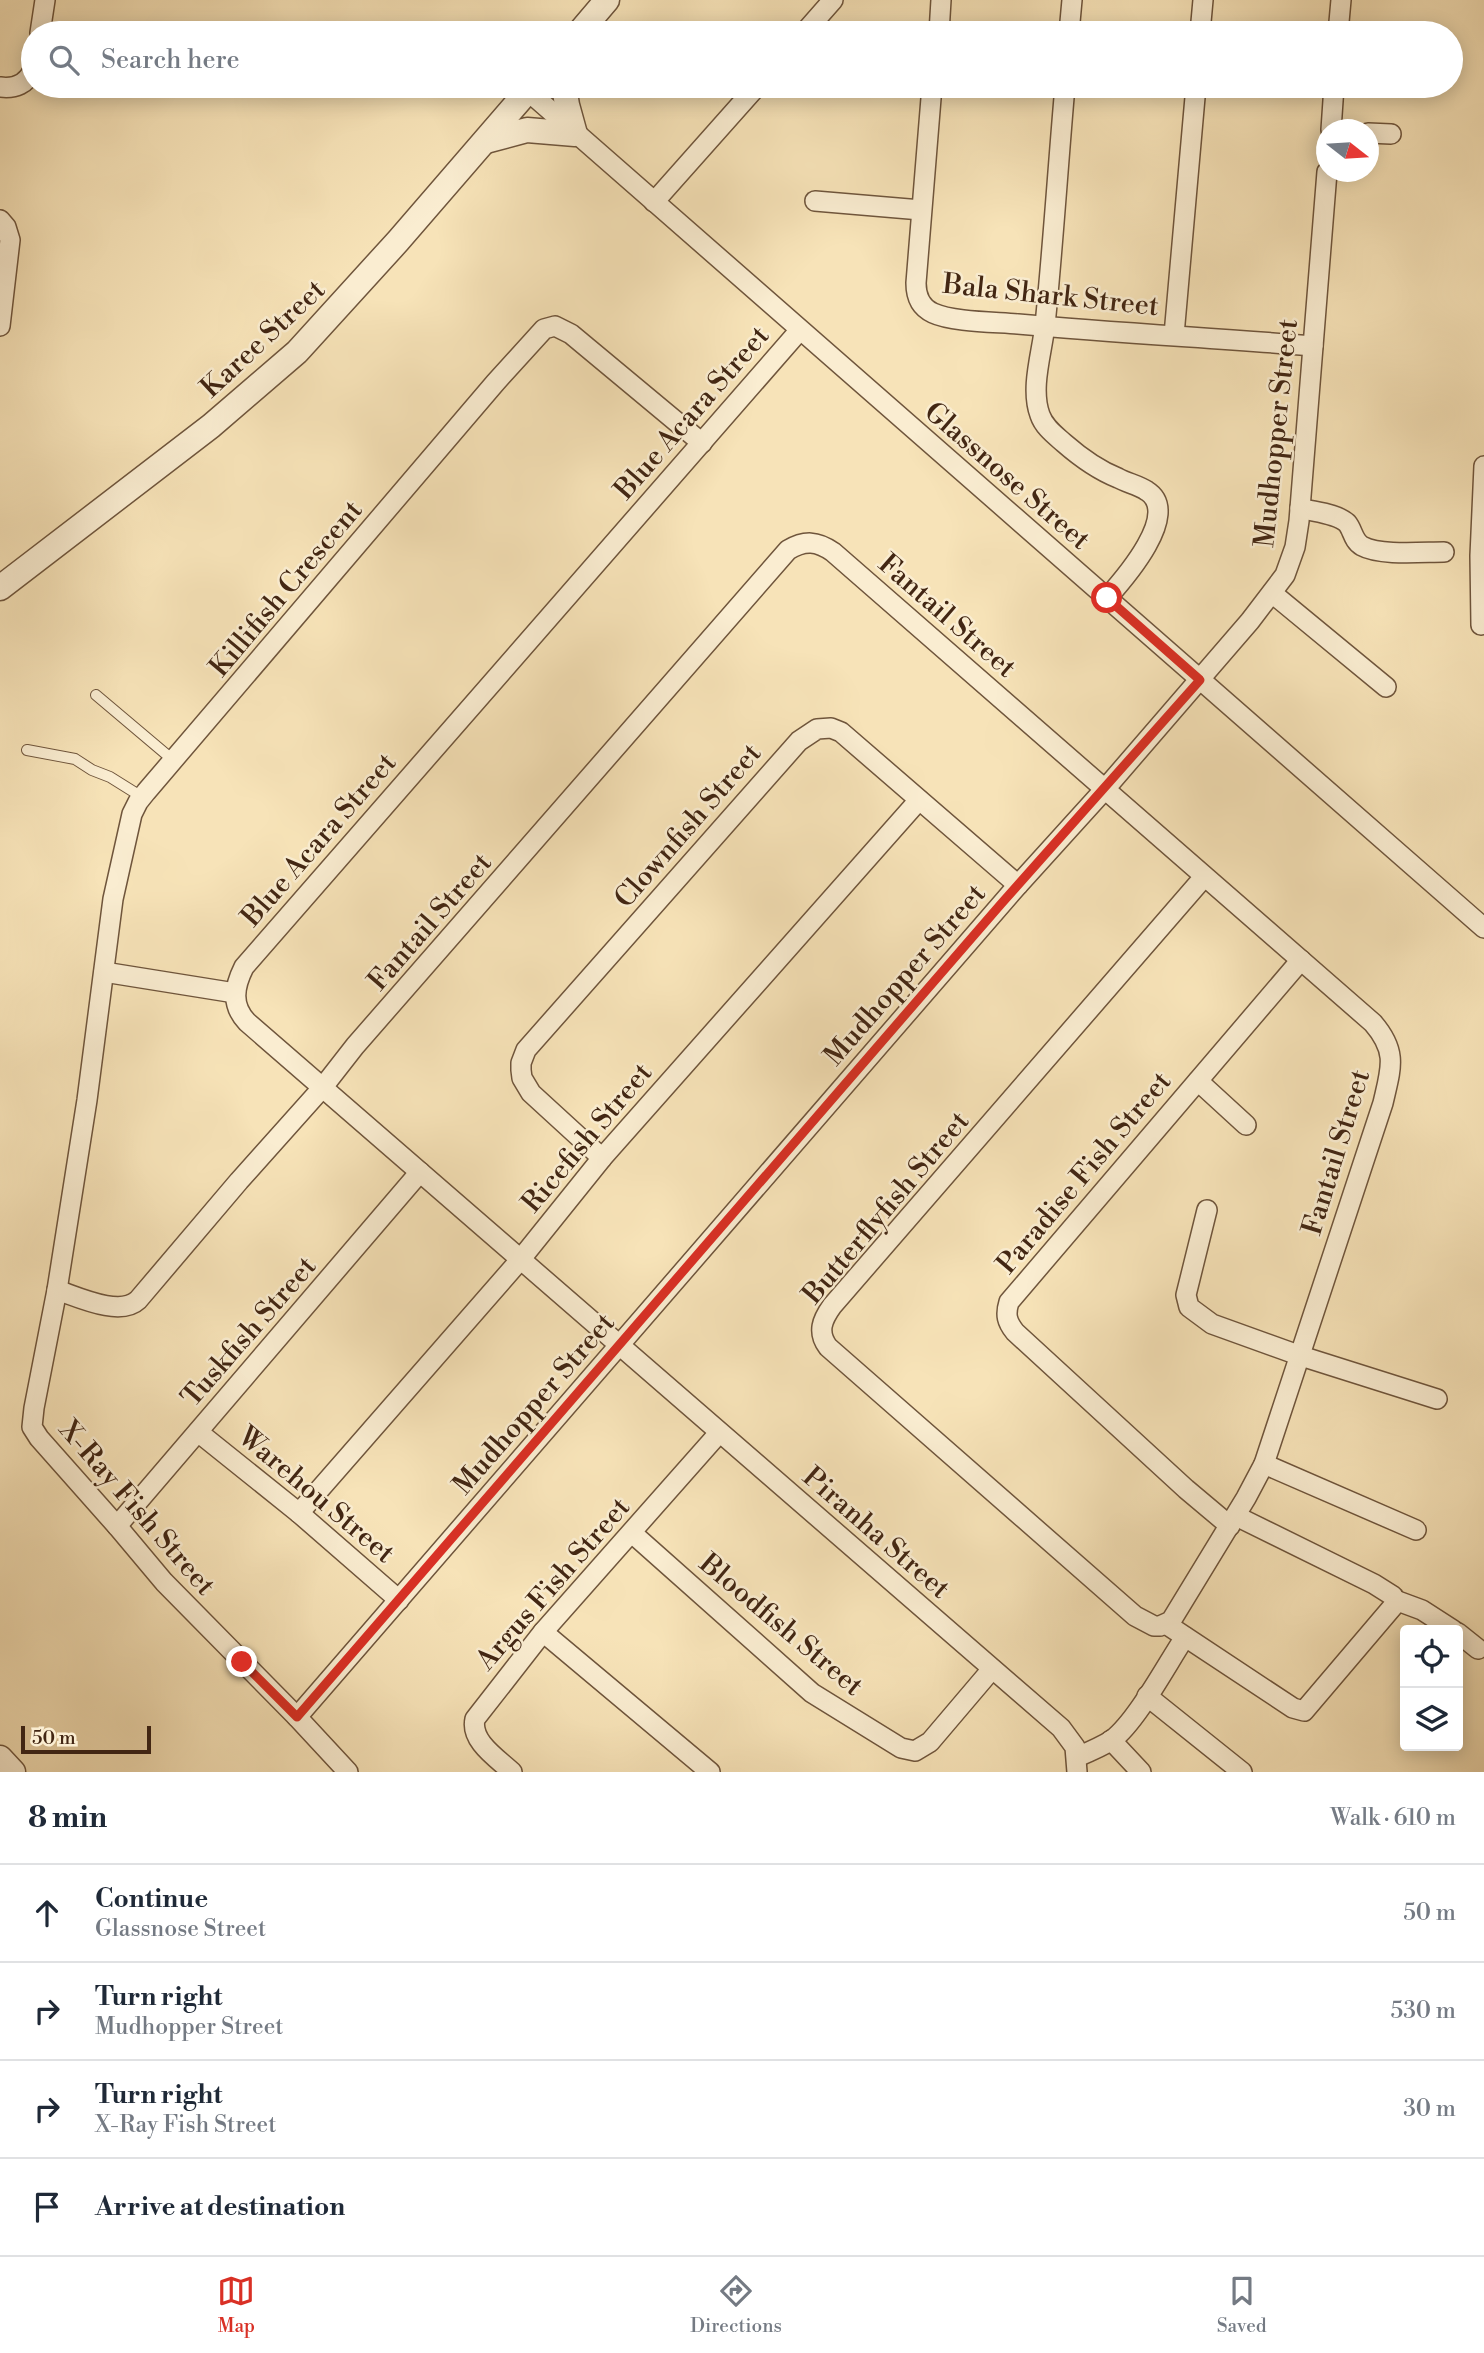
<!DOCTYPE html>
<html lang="en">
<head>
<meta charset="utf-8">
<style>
  :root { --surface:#fff; --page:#f6f6f7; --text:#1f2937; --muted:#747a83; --line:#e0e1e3; --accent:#d93025 }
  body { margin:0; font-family:"Libre Bodoni",serif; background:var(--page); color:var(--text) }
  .controls { position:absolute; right:21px; bottom:21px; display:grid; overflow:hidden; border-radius:7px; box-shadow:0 4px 18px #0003 }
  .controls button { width:63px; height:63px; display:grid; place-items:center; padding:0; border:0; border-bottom:2px solid var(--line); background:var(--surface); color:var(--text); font:35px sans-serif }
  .compass { position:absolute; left:1316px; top:119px; width:63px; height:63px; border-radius:50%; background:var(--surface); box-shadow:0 4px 18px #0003; rotate:107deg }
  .scale { position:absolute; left:21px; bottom:18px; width:130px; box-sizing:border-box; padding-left:7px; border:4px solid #422613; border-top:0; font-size:19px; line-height:24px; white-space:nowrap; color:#422613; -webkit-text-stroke:5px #faedd1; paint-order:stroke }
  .stop { position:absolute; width:21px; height:21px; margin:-16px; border:5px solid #d93025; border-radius:50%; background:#fff }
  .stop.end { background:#d93025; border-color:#fff; box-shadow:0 2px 7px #0008 }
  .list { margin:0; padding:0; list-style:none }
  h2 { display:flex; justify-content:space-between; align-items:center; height:91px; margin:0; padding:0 28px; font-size:30px }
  h2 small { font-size:23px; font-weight:400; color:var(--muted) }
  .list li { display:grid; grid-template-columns:46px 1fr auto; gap:21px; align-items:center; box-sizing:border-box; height:98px; padding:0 28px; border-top:2px solid var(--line) }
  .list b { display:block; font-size:26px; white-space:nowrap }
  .list p { margin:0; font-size:23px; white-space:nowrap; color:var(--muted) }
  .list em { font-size:23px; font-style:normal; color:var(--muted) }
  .icon { flex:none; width:38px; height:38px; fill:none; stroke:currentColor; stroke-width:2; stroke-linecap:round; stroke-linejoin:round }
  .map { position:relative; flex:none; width:1484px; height:1772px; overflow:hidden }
  .search { position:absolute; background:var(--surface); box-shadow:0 4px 18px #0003; left:21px; right:21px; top:21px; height:77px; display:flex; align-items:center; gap:18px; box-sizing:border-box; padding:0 24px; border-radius:38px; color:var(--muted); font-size:26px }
  .sheet { height:483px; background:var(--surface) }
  nav { display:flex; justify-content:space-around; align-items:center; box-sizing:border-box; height:98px; border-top:2px solid var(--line); background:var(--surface); font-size:19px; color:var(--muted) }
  nav a { display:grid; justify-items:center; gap:4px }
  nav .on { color:var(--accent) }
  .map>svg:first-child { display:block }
</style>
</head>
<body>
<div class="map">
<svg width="1484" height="1772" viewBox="0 0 1484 1772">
  <rect width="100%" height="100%" fill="#f7e3b8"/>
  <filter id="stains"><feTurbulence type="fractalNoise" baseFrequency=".00286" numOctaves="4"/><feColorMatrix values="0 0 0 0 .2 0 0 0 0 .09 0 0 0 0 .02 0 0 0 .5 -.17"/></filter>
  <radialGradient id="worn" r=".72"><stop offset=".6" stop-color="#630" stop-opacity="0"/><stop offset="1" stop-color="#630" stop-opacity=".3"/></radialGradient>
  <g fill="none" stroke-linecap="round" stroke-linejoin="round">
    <defs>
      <g id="service">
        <path d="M96,695L173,760"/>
        <path d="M27,750L75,759L92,770L110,777L142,797"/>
      </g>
      <g id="minor">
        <path d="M40,33L45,0"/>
        <path d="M804,33L833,0"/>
        <path d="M939,33L941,0"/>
        <path d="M1069,33L1072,0"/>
        <path d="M1200,33L1203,0"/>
        <path d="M1338,33L1341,0"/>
        <path d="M932,86L916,283C916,296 920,307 933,313C952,322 996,322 1018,324C1116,333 1215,338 1313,346"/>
        <path d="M1065,86C1058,166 1053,246 1045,325C1042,353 1030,388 1040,415C1044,427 1055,435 1064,443C1080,457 1098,470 1118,478C1127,483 1138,485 1147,491C1182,513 1124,579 1107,598"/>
        <path d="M0,87C15,89 27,84 33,70"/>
        <path d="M528,91L1484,928"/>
        <path d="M1331,130L1334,86"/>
        <path d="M1368,133L1391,134"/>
        <path d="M815,201L921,210"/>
        <path d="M654,202L757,86"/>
        <path d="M0,220L6,227L10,240L0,326"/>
        <path d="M799,331L244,967C234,987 231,1005 247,1022L1061,1728L1075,1747L1077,1772"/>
        <path d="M1174,335L1196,86"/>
        <path d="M1300,508C1313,512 1336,513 1347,523C1353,530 1353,541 1362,546C1380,556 1423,552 1444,552"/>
        <path d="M1272,593L1386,687"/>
        <path d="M1481,625L1480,556L1484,466"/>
        <path d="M104,972L235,993"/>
        <path d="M1198,1081L1246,1125"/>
        <path d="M602,1158L531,1093L522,1078L521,1070V1063L526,1050L799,741L817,729L831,728L841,732L1018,885"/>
        <path d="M1207,1210L1186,1295L1189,1307L1212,1324L1301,1356L1437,1399"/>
        <path d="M57,1290C78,1297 120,1317 138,1300L239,1181L323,1087L355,1046L788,550C805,540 817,541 833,552L1373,1023C1398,1052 1391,1068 1383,1103L1264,1464L1246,1498L1171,1621L1160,1626H1154L1135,1616L828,1347C817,1332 822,1320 832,1306L1204,877"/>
        <path d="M198,1432L299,1513L399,1600"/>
        <path d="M1264,1464L1416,1530"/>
        <path d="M299,1513L520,1260L602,1158L919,800"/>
        <path d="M117,1526L420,1172"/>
        <path d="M1230,1526L1186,1489L1015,1332C1007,1322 1005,1315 1009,1302L1301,960"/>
        <path d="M632,1533L812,1693L901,1748L915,1751L930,1742L992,1669"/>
        <path d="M1395,1600L1422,1610L1453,1630"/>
        <path d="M1166,1624L1293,1708L1304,1711L1395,1604L1393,1596L1374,1584L1236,1516"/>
        <path d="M543,1632L710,1772"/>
        <path d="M1458,1633L1478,1649"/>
        <path d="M1147,1696L1242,1772"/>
        <path d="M297,1717L1018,885L1105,789L1250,621L1285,575L1295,547L1299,521L1327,172"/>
        <path d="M1111,1740L1141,1772"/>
        <path d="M1077,1757C1089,1752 1101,1747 1112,1740C1137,1721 1167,1664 1185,1637"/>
        <path d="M348,1772L297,1717L164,1582L117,1526L39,1438L32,1427L34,1408L57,1290L87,1100L113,899L132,814L138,802L146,792L495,383L544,329L555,326L571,334L702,443"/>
        <path d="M512,1772C497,1758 470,1741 475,1719L543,1632L719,1433"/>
      </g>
      <g id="tertiary">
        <path d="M579,33L607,0"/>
        <path d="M486,141L527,130L575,134L567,105L564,86"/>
        <path d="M0,588L211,426L297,352L398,241L532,86"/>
        <path d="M0,1758L13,1772"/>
      </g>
    </defs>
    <use href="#service" stroke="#6f553c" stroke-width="12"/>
    <use href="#minor" stroke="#6f553c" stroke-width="22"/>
    <use href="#tertiary" stroke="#6f553c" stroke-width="27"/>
    <use href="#service" stroke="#faedd1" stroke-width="10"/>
    <use href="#minor" stroke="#faedd1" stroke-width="19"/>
    <use href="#tertiary" stroke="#faedd1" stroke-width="24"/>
  </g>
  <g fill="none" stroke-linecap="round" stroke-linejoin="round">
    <path stroke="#d93025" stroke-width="9" d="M242,1662L297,1717L1001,904L1200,680L1107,598"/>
  </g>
  <g text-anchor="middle" stroke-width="5" stroke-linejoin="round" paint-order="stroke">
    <g font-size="28" fill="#422613" stroke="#faedd1">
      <text transform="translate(1051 294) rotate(6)" y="10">Bala Shark Street</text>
      <text transform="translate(262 338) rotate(-43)" y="10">Karee Street</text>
      <text transform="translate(691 412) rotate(-49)" y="10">Blue Acara Street</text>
      <text transform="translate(1275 433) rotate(-84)" y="10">Mudhopper Street</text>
      <text transform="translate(1008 475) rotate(41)" y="10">Glassnose Street</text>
      <text transform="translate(285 588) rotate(-50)" y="10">Killifish Crescent</text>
      <text transform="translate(948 615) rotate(41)" y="10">Fantail Street</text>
      <text transform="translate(687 825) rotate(-49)" y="10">Clownfish Street</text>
      <text transform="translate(318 839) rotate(-49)" y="10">Blue Acara Street</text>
      <text transform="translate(429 921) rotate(-49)" y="10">Fantail Street</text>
      <text transform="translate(904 974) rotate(-49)" y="10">Mudhopper Street</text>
      <text transform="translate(586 1137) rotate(-50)" y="10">Ricefish Street</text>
      <text transform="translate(1335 1152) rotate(-73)" y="10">Fantail Street</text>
      <text transform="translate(1083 1172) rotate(-50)" y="10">Paradise Fish Street</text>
      <text transform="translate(885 1207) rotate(-50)" y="10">Butterflyfish Street</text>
      <text transform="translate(248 1331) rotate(-49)" y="10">Tuskfish Street</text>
      <text transform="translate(533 1403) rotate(-49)" y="10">Mudhopper Street</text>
      <text transform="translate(317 1494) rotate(40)" y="10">Warehou Street</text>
      <text transform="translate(138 1507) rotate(49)" y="10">X-Ray Fish Street</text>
      <text transform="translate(877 1532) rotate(41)" y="10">Piranha Street</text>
      <text transform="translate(552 1583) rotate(-49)" y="10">Argus Fish Street</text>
      <text transform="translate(782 1624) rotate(40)" y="10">Bloodfish Street</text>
    </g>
  </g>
  <rect width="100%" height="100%" filter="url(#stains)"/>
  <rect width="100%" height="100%" fill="url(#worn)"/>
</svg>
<div class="controls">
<button><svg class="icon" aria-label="locate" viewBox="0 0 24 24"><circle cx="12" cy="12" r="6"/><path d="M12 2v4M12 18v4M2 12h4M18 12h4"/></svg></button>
<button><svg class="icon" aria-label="layers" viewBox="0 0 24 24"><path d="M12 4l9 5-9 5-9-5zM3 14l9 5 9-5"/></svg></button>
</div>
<svg class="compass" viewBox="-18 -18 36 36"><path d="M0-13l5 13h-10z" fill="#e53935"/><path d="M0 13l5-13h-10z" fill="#747a83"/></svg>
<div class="scale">50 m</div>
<div class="stop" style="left:1107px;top:598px"></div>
<div class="stop end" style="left:242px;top:1662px"></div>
<div class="search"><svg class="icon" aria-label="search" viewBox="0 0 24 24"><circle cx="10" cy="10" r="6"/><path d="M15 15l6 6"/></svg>Search here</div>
</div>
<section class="sheet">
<h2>8 min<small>Walk · 610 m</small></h2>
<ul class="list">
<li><svg class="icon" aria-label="ahead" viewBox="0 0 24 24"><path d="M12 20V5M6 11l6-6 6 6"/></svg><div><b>Continue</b><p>Glassnose Street</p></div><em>50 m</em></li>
<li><svg class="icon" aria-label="right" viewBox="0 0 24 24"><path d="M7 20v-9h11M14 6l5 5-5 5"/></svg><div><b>Turn right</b><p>Mudhopper Street</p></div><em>530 m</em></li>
<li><svg class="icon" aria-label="right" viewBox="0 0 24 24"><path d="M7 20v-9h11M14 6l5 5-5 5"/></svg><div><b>Turn right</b><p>X-Ray Fish Street</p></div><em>30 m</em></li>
<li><svg class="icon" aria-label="arrive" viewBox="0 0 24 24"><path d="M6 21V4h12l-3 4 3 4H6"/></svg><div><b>Arrive at destination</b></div></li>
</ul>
</section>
<nav>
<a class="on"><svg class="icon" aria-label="map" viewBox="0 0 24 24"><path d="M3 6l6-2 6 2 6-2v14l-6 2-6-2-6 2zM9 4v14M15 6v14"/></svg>Map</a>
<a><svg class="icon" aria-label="directions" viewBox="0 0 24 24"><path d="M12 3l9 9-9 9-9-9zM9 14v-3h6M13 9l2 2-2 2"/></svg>Directions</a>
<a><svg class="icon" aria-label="saved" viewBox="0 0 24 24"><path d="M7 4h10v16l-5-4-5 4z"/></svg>Saved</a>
</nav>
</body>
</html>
